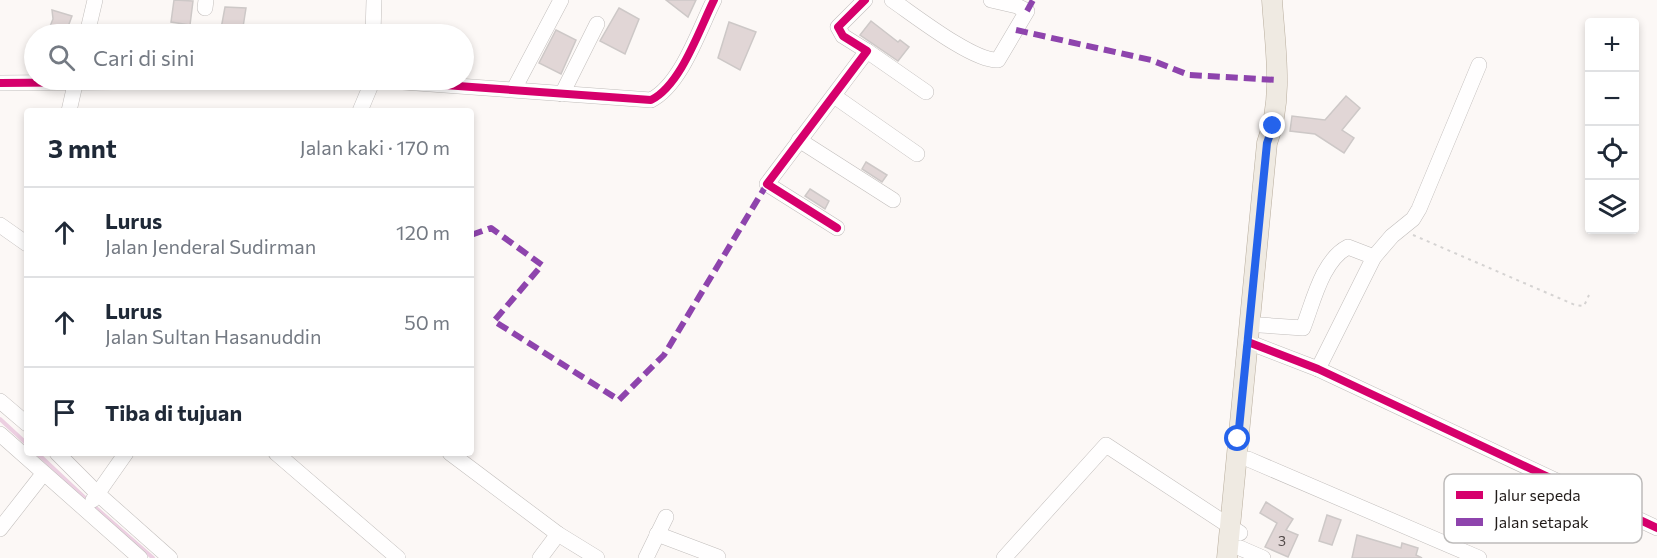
<!DOCTYPE html>
<html lang="id">
<head>
<meta charset="utf-8">
<style>
  :root { --surface:#fff; --page:#f2f2f3; --text:#1f2937; --muted:#747a83; --line:#e0e1e3 }
  body { margin:0; font-family:Commissioner,sans-serif; background:var(--page); color:var(--text) }
  .controls { position:absolute; right:18px; top:18px; display:grid; overflow:hidden; border-radius:6px; box-shadow:0 3px 9px #0003 }
  .controls button { width:54px; height:54px; display:grid; place-items:center; padding:0; border:0; border-bottom:2px solid var(--line); background:var(--surface); color:var(--text); font:30px sans-serif }
  .stop { position:absolute; width:18px; height:18px; margin:-14px; border:4px solid #2563eb; border-radius:50%; background:#fff }
  .stop.end { background:#2563eb; border-color:#fff; box-shadow:0 2px 6px #0008 }
  .list { margin:0; padding:0; list-style:none }
  h2 { display:flex; justify-content:space-between; align-items:center; height:78px; margin:0; padding:0 24px; font-size:26px }
  h2 small { font-size:20px; font-weight:400; color:var(--muted) }
  .list li { display:grid; grid-template-columns:39px 1fr auto; gap:18px; align-items:center; box-sizing:border-box; height:90px; padding:0 24px; border-top:2px solid var(--line) }
  .list b { display:block; font-size:22px; white-space:nowrap }
  .list p { margin:0; font-size:20px; white-space:nowrap; color:var(--muted) }
  .list em { font-size:20px; font-style:normal; color:var(--muted) }
  .icon { flex:none; width:33px; height:33px; fill:none; stroke:currentColor; stroke-width:2; stroke-linecap:round; stroke-linejoin:round }
  .map { position:relative; flex:none; width:1657px; height:558px; overflow:hidden }
  .search { position:absolute; background:var(--surface); box-shadow:0 3px 9px #0003; left:24px; top:24px; width:450px; height:66px; display:flex; align-items:center; gap:15px; box-sizing:border-box; padding:0 21px; border-radius:33px; color:var(--muted); font-size:22px }
  .panel { position:absolute; background:var(--surface); box-shadow:0 3px 9px #0003; left:24px; top:108px; width:450px; height:348px; border-radius:6px }
  .map>svg:first-child { display:block }
</style>
</head>
<body>
<div class="map">
<svg width="1657" height="558" viewBox="0 0 1657 558">
  <rect width="100%" height="100%" fill="#fcf8f6"/>
  <g fill="none" stroke-linecap="round" stroke-linejoin="round">
    <g stroke="#eccfe1" stroke-width="4">
      <path d="M0,419L27,444"/>
      <path d="M37,453L86,499"/>
      <path d="M96,508L153,558"/>
    </g>
  </g>
  <g fill="#e1d6d6" stroke="#cdc8c7" stroke-width="1.5">
    <path d="M174,0L193,1L190,25L171,22Z"/>
    <path d="M666,0H696L688,17Z"/>
    <path d="M225,7L246,8L243,27L232,26L230,34H220Z"/>
    <path d="M619,8L639,19L625,54L600,41Z"/>
    <path d="M52,10L72,16L69,24L71,34L49,29L53,19Z"/>
    <path d="M871,21L898,42L900,40L909,47L898,61L860,35Z"/>
    <path d="M729,22L756,32L740,70L718,58Z"/>
    <path d="M556,30L576,40L561,74L539,63Z"/>
    <path d="M1346,96L1360,108L1342,130L1354,138L1344,153L1315,134L1290,131L1292,116L1325,120Z"/>
    <path d="M866,162L887,175L882,182L862,169Z"/>
    <path d="M810,189L829,201L825,209L805,196Z"/>
    <path d="M1266,502L1293,519L1286,530L1298,535L1288,557L1265,547L1277,523L1260,513Z"/>
    <path d="M1327,515L1341,520L1332,545L1319,541Z"/>
    <path d="M1357,535L1401,548L1402,543L1418,548L1416,555L1422,558H1352Z"/>
  </g>
  <g fill="none" stroke-linecap="round" stroke-linejoin="round">
    <defs>
      <g id="minor">
        <path d="M892,0C914,15 974,62 998,60L1027,11L1017,6L991,0"/>
        <path d="M205,8L206,0"/>
        <path d="M87,34L95,0"/>
        <path d="M373,34L374,0"/>
        <path d="M867,51L926,92"/>
        <path d="M375,80L651,100C681,85 699,30 714,0"/>
        <path d="M0,83L347,80"/>
        <path d="M514,89L561,0"/>
        <path d="M562,94L597,24"/>
        <path d="M834,96L917,154"/>
        <path d="M69,111L76,80"/>
        <path d="M360,111L373,80"/>
        <path d="M799,140L893,200"/>
        <path d="M0,225L27,244"/>
        <path d="M837,228L767,184L867,51L843,36L838,27L865,0"/>
        <path d="M1260,325L1303,328C1313,303 1322,260 1348,247L1374,257"/>
        <path d="M1248,342L1318,369L1657,528"/>
        <path d="M1318,369L1374,257L1392,236L1413,219L1419,209L1479,65"/>
        <path d="M0,401L27,424"/>
        <path d="M0,434L140,558"/>
        <path d="M57,453L98,494L170,558"/>
        <path d="M276,453L398,558"/>
        <path d="M450,453L558,534L597,558"/>
        <path d="M1248,459L1479,558"/>
        <path d="M93,500L126,453"/>
        <path d="M0,529L43,474"/>
        <path d="M657,534L718,557"/>
        <path d="M1240,548L1263,558"/>
        <path d="M540,558L558,534"/>
        <path d="M646,558L666,517"/>
        <path d="M1004,558L1106,445L1240,533"/>
      </g>
      <path id="major" d="M1227,558L1267,143C1284,98 1275,47 1272,0"/>
    </defs>
    <use href="#minor" stroke="#c1bdbb" stroke-width="16"/>
    <use href="#major" stroke="#b8ad9d" stroke-width="21"/>
    <path stroke="#d5d3d2" stroke-width="2" stroke-dasharray="3 4.5" stroke-linecap="butt" d="M1413,235L1575,305L1584,306L1589,295"/>
    <use href="#minor" stroke="#fffefe" stroke-width="15"/>
    <use href="#major" stroke="#efeae2" stroke-width="20"/>
    <g stroke="#8e44ad" stroke-width="6" stroke-dasharray="12 6" stroke-linecap="butt">
      <path d="M1027,11L1033,0"/>
      <path d="M1016,30L1151,60L1189,75L1277,80"/>
      <path d="M471,235L491,228L542,265L494,321L619,400L664,355L767,184"/>
    </g>
    <defs>
      <g id="cycleway">
        <path d="M375,80L651,100C681,85 699,30 714,0"/>
        <path d="M0,83L347,80"/>
        <path d="M837,228L767,184L867,51L843,36L838,27L865,0"/>
        <path d="M1248,342L1318,369L1657,528"/>
      </g>
    </defs>
    <use href="#cycleway" stroke="#fff" stroke-width="11"/>
    <use href="#cycleway" stroke="#d6006c" stroke-width="8"/>
  </g>
  <g fill="none" stroke-linecap="round" stroke-linejoin="round">
    <path stroke="#2563eb" stroke-width="8" d="M1238,439L1267,143L1273,126"/>
  </g>
  <g text-anchor="middle" stroke-width="5" stroke-linejoin="round" paint-order="stroke">
    <g font-size="14" fill="#524a49">
      <text x="1282" y="546">3</text>
    </g>
  </g>
  <rect x="1444" y="474" width="198" height="69" rx="9" fill="#fff" stroke="#bdbbba" stroke-width="1.5"/>
  <rect x="1456" y="491" width="27" height="8" fill="#d6006c"/>
  <rect x="1456" y="518" width="27" height="8" fill="#8e44ad"/>
  <g font-size="16" fill="#221c1a">
    <text x="1494" y="501">Jalur sepeda</text>
    <text x="1494" y="528">Jalan setapak</text>
  </g>
</svg>
<div class="controls">
<button>+</button>
<button>−</button>
<button><svg class="icon" aria-label="locate" viewBox="0 0 24 24"><circle cx="12" cy="12" r="6"/><path d="M12 2v4M12 18v4M2 12h4M18 12h4"/></svg></button>
<button><svg class="icon" aria-label="layers" viewBox="0 0 24 24"><path d="M12 4l9 5-9 5-9-5zM3 14l9 5 9-5"/></svg></button>
</div>
<div class="stop" style="left:1238px;top:439px"></div>
<div class="stop end" style="left:1273px;top:126px"></div>
<div class="search"><svg class="icon" aria-label="search" viewBox="0 0 24 24"><circle cx="10" cy="10" r="6"/><path d="M15 15l6 6"/></svg>Cari di sini</div>
<section class="panel">
<h2>3 mnt<small>Jalan kaki · 170 m</small></h2>
<ul class="list">
<li><svg class="icon" aria-label="ahead" viewBox="0 0 24 24"><path d="M12 20V5M6 11l6-6 6 6"/></svg><div><b>Lurus</b><p>Jalan Jenderal Sudirman</p></div><em>120 m</em></li>
<li><svg class="icon" aria-label="ahead" viewBox="0 0 24 24"><path d="M12 20V5M6 11l6-6 6 6"/></svg><div><b>Lurus</b><p>Jalan Sultan Hasanuddin</p></div><em>50 m</em></li>
<li><svg class="icon" aria-label="arrive" viewBox="0 0 24 24"><path d="M6 21V4h12l-3 4 3 4H6"/></svg><div><b>Tiba di tujuan</b></div></li>
</ul>
</section>
</div>
</body>
</html>
